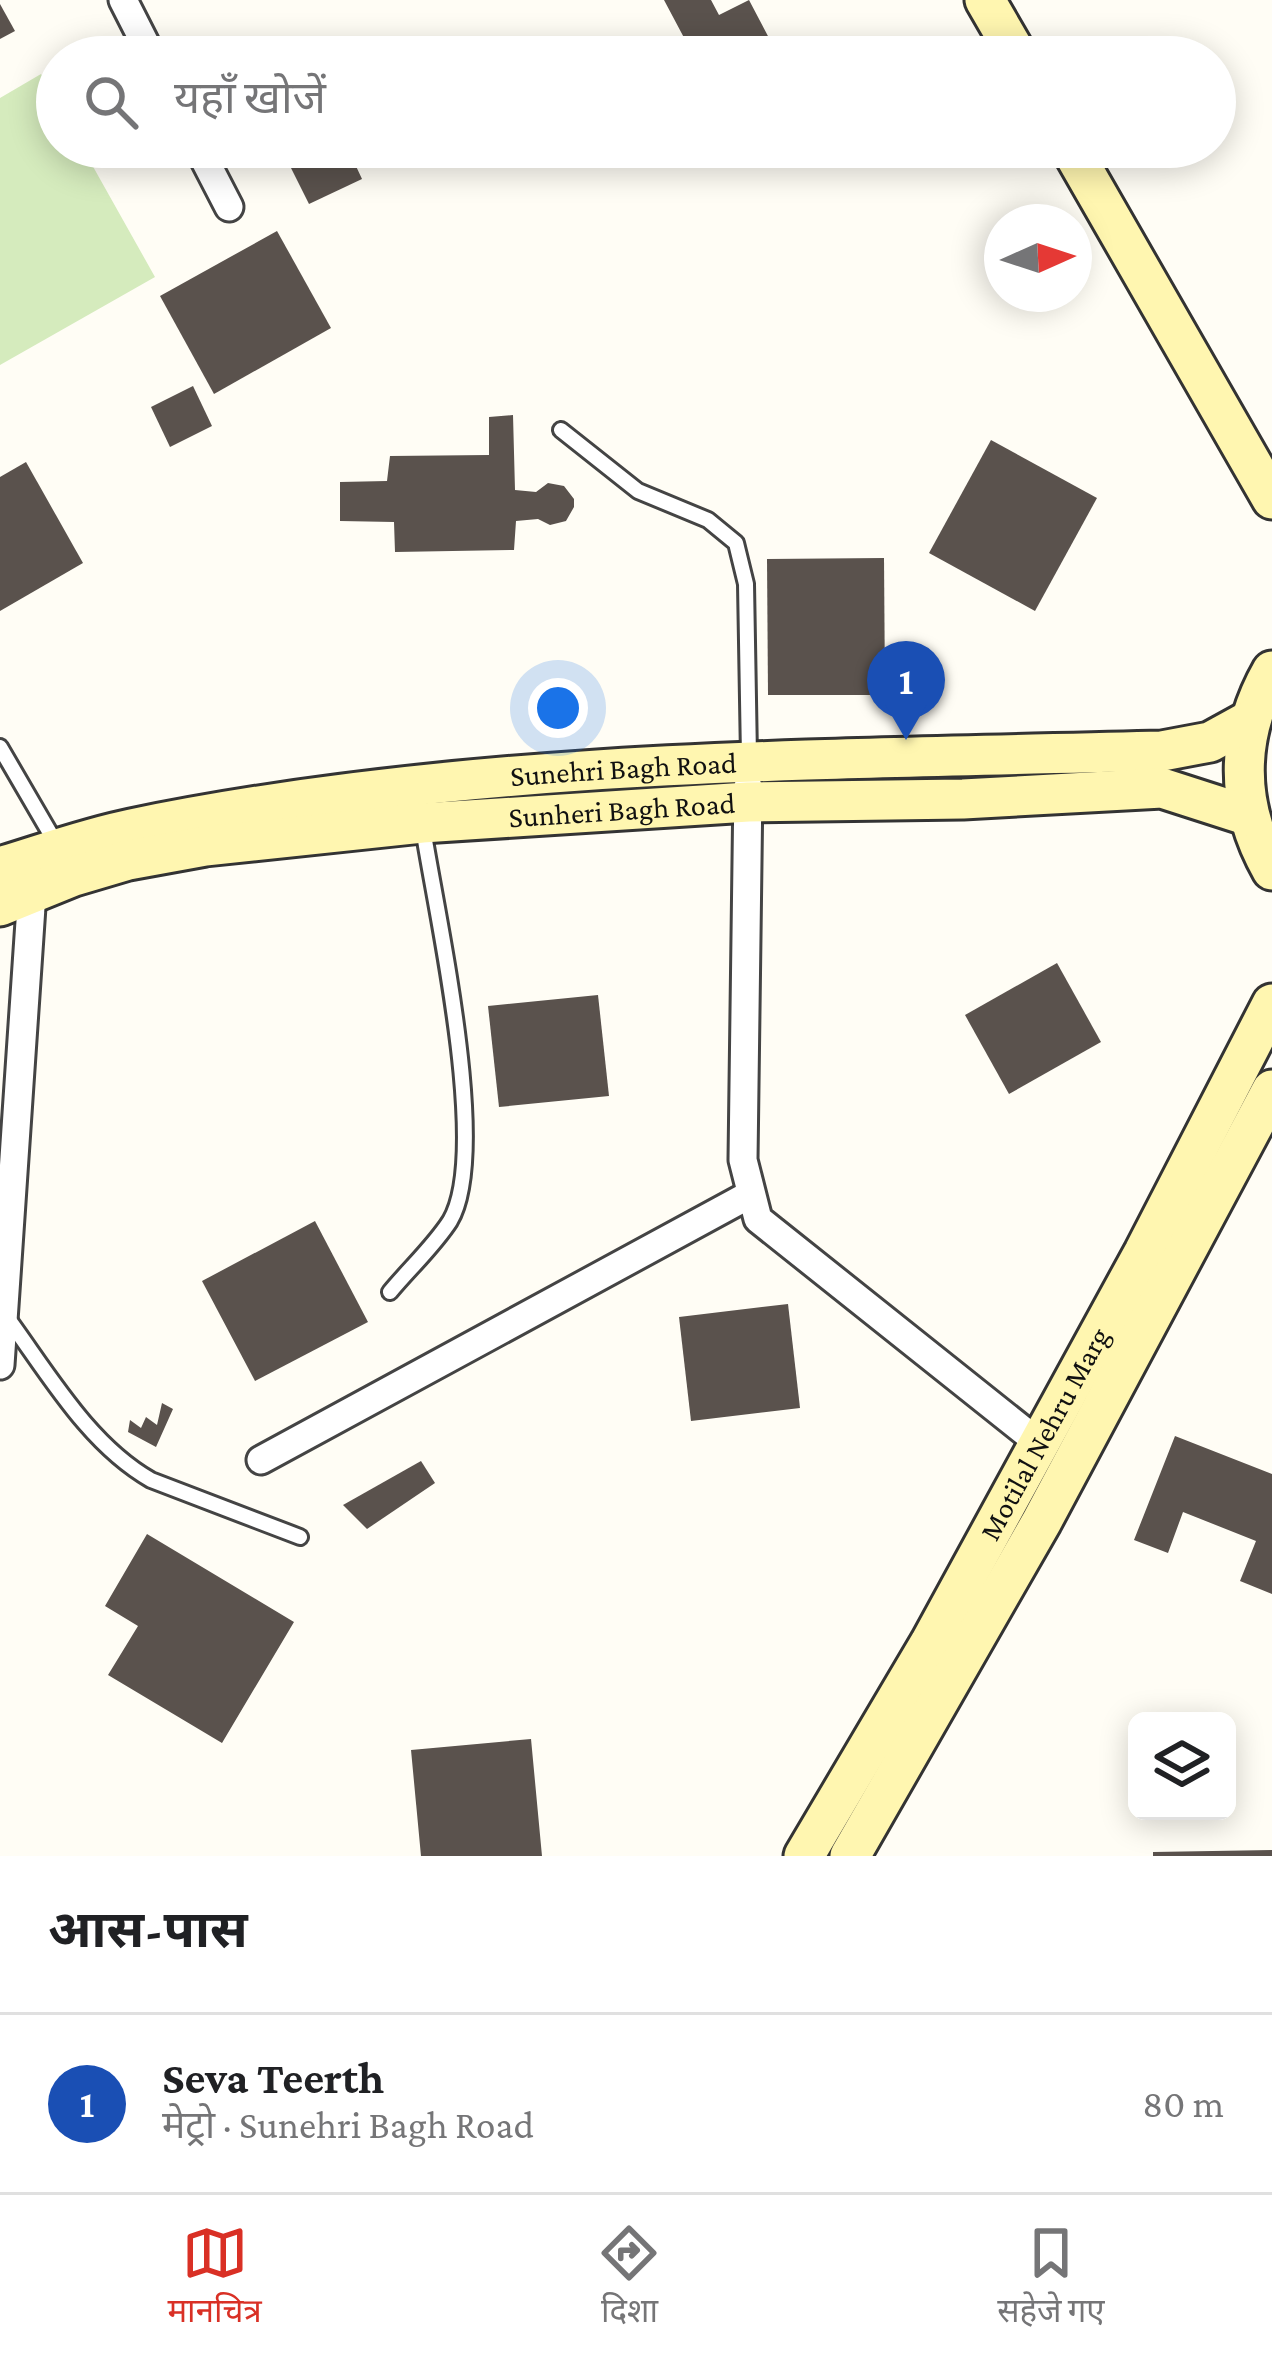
<!DOCTYPE html>
<html lang="hi">
<head>
<meta charset="utf-8">
<style>
  :root { --surface:#fff; --page:#f6f6f6; --text:#202124; --muted:#757577; --line:#e0e0e0; --accent:#d93025 }
  body { margin:0; font-family:"Crimson Pro","Noto Sans Devanagari",serif; background:var(--page); color:var(--text) }
  .controls { position:absolute; right:36px; bottom:36px; display:grid; overflow:hidden; border-radius:18px; box-shadow:0 6px 30px #0003 }
  .controls button { width:108px; height:108px; display:grid; place-items:center; padding:0; border:0; border-bottom:3px solid var(--line); background:var(--surface); color:var(--text); font:60px sans-serif }
  .compass { position:absolute; left:984px; top:204px; width:108px; height:108px; border-radius:50%; background:var(--surface); box-shadow:0 6px 30px #0003; rotate:87deg }
  .you { position:absolute; left:558px; top:708px; width:42px; height:42px; margin:-30px; border:9px solid #fff; border-radius:50%; background:#1a73e8; box-shadow:0 0 0 18px #1a73e833 }
  .badge { display:grid; place-items:center; width:78px; height:78px; border-radius:50%; background:var(--accent); color:#fff; font-size:39px; font-weight:700 }
  .pin { position:absolute; translate:-50% -99px; filter:drop-shadow(0 3px 6px #0008) }
  .pin::after { content:''; position:absolute; top:63px; width:42px; height:36px; background:inherit; clip-path:polygon(0 0,100% 0,50% 100%) }
  .list { margin:0; padding:0; list-style:none }
  h2 { display:flex; justify-content:space-between; align-items:center; height:156px; margin:0; padding:0 48px; font-size:51px }
  h2 small { font-size:39px; font-weight:400; color:var(--muted) }
  .list li { display:grid; grid-template-columns:78px 1fr auto; gap:36px; align-items:center; box-sizing:border-box; height:180px; padding:0 48px; border-top:3px solid var(--line) }
  .list b { display:block; font-size:45px; white-space:nowrap }
  .list p { margin:0; font-size:39px; white-space:nowrap; color:var(--muted) }
  .list em { font-size:39px; font-style:normal; color:var(--muted) }
  .icon { flex:none; width:66px; height:66px; fill:none; stroke:currentColor; stroke-width:2; stroke-linecap:round; stroke-linejoin:round }
  .map { position:relative; flex:none; width:1272px; height:1856px; overflow:hidden }
  .search { position:absolute; background:var(--surface); box-shadow:0 6px 30px #0003; left:36px; right:36px; top:36px; height:132px; display:flex; align-items:center; gap:30px; box-sizing:border-box; padding:0 42px; border-radius:66px; color:var(--muted); font-size:45px }
  .sheet { height:336px; background:var(--surface) }
  nav { display:flex; justify-content:space-around; align-items:center; box-sizing:border-box; height:168px; border-top:3px solid var(--line); background:var(--surface); font-size:33px; color:var(--muted) }
  nav a { display:grid; justify-items:center; gap:6px }
  nav .on { color:var(--accent) }
  .map>svg:first-child { display:block }
</style>
</head>
<body>
<div class="map">
<svg width="1272" height="1856" viewBox="0 0 1272 1856">
  <rect width="100%" height="100%" fill="#fffdf5"/>
  <path fill="#d5ebbd" d="M41,74L57,102V147H82L155,277L0,365V98Z"/>
  <g fill="#5a524d">
    <path d="M664,0H711L719,15L749,0L779,57H675L690,49Z"/>
    <path d="M0,4L15,31L0,39Z"/>
    <path d="M336,147H347L362,179L309,204L291,168Z"/>
    <path d="M277,231L331,328L214,394L160,296Z"/>
    <path d="M193,386L212,426L170,447L151,407Z"/>
    <path d="M513,415L515,490L536,492L548,483L564,486L574,499V507L566,521L550,525L538,519L516,521L514,550L395,552L394,522L340,521V482L387,481L390,456L489,455V417Z"/>
    <path d="M991,440L1097,498L1035,611L929,553Z"/>
    <path d="M26,462L83,563L0,611V477Z"/>
    <path d="M884,558L885,695H768L767,559Z"/>
    <path d="M1057,963L1101,1042L1009,1094L965,1015Z"/>
    <path d="M598,995L609,1096L499,1107L488,1006Z"/>
    <path d="M315,1221L368,1322L255,1381L202,1281Z"/>
    <path d="M788,1304L800,1408L691,1421L679,1317Z"/>
    <path d="M162,1403L173,1409L156,1447L128,1432L130,1420L141,1428L146,1417L157,1425Z"/>
    <path d="M1175,1436L1272,1474V1594L1240,1581L1256,1541L1183,1512L1168,1553L1134,1540Z"/>
    <path d="M421,1461L435,1483L367,1529L343,1505Z"/>
    <path d="M147,1534L294,1622L222,1743L108,1675L138,1626L105,1606Z"/>
    <path d="M531,1739L542,1856H421L411,1750Z"/>
    <path d="M1272,1850V1856H1153V1852Z"/>
  </g>
  <g fill="none" stroke-linecap="round" stroke-linejoin="round">
    <defs>
      <g id="lane">
        <path d="M561,430L638,491L708,520L736,543L746,584L749,757"/>
        <path d="M0,747L57,845"/>
        <path d="M390,1292C409,1269 434,1246 450,1221C491,1152 436,913 423,828"/>
        <path d="M6,1316C48,1373 88,1444 151,1480L300,1537"/>
      </g>
      <g id="street">
        <path d="M123,0L152,57"/>
        <path d="M198,147L229,207"/>
        <path d="M748,787L743,1160L758,1219L1039,1443"/>
        <path d="M0,1365L32,892"/>
        <path d="M261,1460L749,1195"/>
      </g>
      <g id="secondary">
        <path d="M985,0L1018,57"/>
        <path d="M1070,147L1272,499"/>
        <path d="M1272,671C1235,736 1235,805 1272,870"/>
        <path id="s1" d="M0,867C43,854 87,838 131,829C469,759 819,760 1162,751L1210,742L1250,720"/>
        <path id="s2" d="M0,906L74,876L128,860L205,846L422,823L748,802L963,799L1162,788L1249,816"/>
        <path id="s3" d="M804,1856L930,1643L1144,1252L1272,1004"/>
        <path d="M850,1856L1042,1521L1272,1090"/>
      </g>
    </defs>
    <use href="#lane" stroke="#444" stroke-width="20"/>
    <use href="#street" stroke="#444" stroke-width="33"/>
    <use href="#secondary" stroke="#333" stroke-width="45"/>
    <use href="#lane" stroke="#fff" stroke-width="14"/>
    <use href="#street" stroke="#fff" stroke-width="27"/>
    <use href="#secondary" stroke="#fff6b0" stroke-width="39"/>
  </g>
  <g text-anchor="middle" stroke-width="12" stroke-linejoin="round" paint-order="stroke">
    <g font-size="30" fill="#111" stroke="#fff">
      <text dy="10" stroke="none"><textPath href="#s1" startOffset="633">Sunehri Bagh Road</textPath></text>
      <text dy="10" stroke="none"><textPath href="#s2" startOffset="633">Sunheri Bagh Road</textPath></text>
      <text dy="10" stroke="none"><textPath href="#s3" startOffset="486">Motilal Nehru Marg</textPath></text>
    </g>
  </g>
</svg>
<div class="controls">
<button><svg class="icon" aria-label="layers" viewBox="0 0 24 24"><path d="M12 4l9 5-9 5-9-5zM3 14l9 5 9-5"/></svg></button>
</div>
<svg class="compass" viewBox="-18 -18 36 36"><path d="M0-13l5 13h-10z" fill="#e53935"/><path d="M0 13l5-13h-10z" fill="#757577"/></svg>
<div class="you"></div>
<div class="pin badge" style="left:906px;top:740px;background:#1a4fb4">1</div>
<div class="search"><svg class="icon" aria-label="search" viewBox="0 0 24 24"><circle cx="10" cy="10" r="6"/><path d="M15 15l6 6"/></svg>यहाँ खोजें</div>
</div>
<section class="sheet">
<h2>आस-पास<small></small></h2>
<ul class="list">
<li><span class="badge" style="background:#1a4fb4">1</span><div><b>Seva Teerth</b><p>मेट्रो · Sunehri Bagh Road</p></div><em>80 m</em></li>
</ul>
</section>
<nav>
<a class="on"><svg class="icon" aria-label="map" viewBox="0 0 24 24"><path d="M3 6l6-2 6 2 6-2v14l-6 2-6-2-6 2zM9 4v14M15 6v14"/></svg>मानचित्र</a>
<a><svg class="icon" aria-label="directions" viewBox="0 0 24 24"><path d="M12 3l9 9-9 9-9-9zM9 14v-3h6M13 9l2 2-2 2"/></svg>दिशा</a>
<a><svg class="icon" aria-label="saved" viewBox="0 0 24 24"><path d="M7 4h10v16l-5-4-5 4z"/></svg>सहेजे गए</a>
</nav>
</body>
</html>
